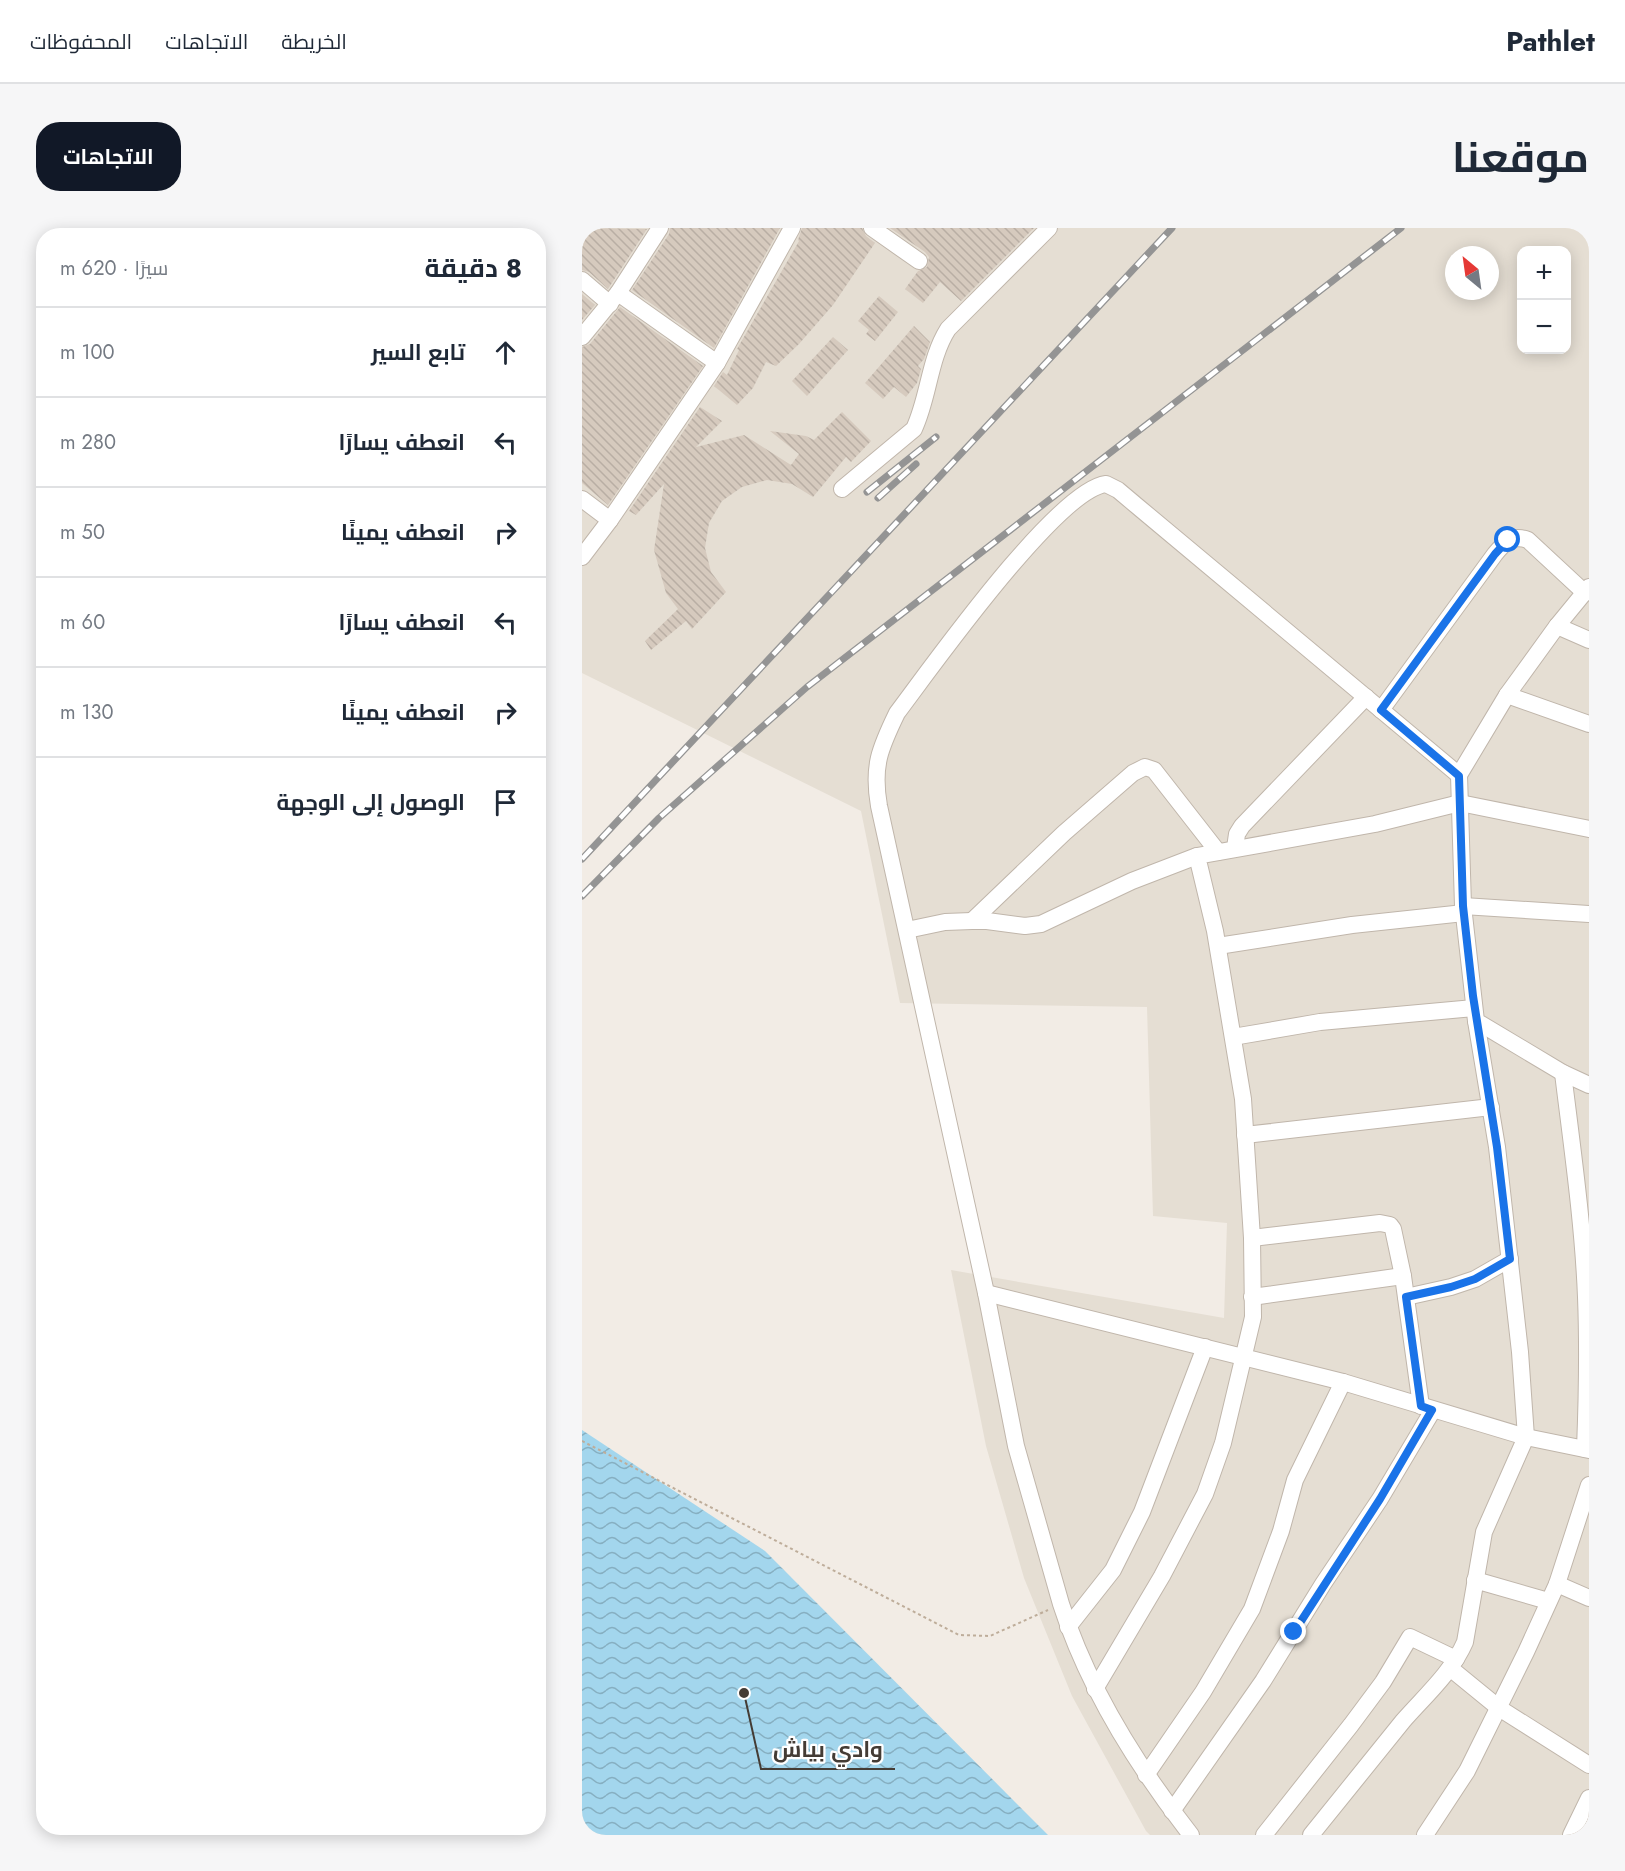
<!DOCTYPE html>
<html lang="ar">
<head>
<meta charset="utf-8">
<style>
  :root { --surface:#fff; --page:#f6f6f7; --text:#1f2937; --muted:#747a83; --line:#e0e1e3; --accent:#111827 }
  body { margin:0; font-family:Jost,Cairo,sans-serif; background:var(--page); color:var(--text); direction:rtl }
  .controls { position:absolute; right:18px; top:18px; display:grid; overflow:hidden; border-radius:12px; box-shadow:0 3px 15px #0003 }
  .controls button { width:54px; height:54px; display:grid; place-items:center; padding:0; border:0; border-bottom:2px solid var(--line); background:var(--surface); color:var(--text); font:30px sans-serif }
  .compass { position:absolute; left:863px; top:18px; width:54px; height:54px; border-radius:50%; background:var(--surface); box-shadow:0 3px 15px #0003; rotate:331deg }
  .stop { position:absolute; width:18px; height:18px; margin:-14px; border:4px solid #1a73e8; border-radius:50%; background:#fff }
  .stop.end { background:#1a73e8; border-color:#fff; box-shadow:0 2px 6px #0008 }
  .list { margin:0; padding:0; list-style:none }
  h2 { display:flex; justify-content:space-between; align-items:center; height:78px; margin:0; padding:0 24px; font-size:26px }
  h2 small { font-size:20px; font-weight:400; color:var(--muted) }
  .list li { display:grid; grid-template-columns:39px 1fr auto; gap:18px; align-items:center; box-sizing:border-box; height:90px; padding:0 24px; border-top:2px solid var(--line) }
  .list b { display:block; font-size:22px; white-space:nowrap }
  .list em { font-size:20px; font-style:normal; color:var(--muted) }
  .icon { flex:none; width:33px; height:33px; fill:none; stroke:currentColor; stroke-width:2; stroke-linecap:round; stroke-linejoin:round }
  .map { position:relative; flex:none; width:1007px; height:1607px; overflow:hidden; direction:ltr; border-radius:24px }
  header { display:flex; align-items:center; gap:36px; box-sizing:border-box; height:84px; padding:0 30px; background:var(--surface); border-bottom:2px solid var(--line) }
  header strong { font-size:28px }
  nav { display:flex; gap:33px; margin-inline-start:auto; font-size:21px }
  .intro { display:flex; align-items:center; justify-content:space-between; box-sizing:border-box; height:144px; padding:0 36px }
  h1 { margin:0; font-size:42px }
  .button { padding:15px 27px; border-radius:24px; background:var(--accent); color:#fff; font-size:21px; font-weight:700 }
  main { display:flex; gap:36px; padding:0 36px }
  aside { flex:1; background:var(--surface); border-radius:24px; box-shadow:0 3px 15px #0003 }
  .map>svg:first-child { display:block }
</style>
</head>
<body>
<header>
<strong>Pathlet</strong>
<nav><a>الخريطة</a><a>الاتجاهات</a><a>المحفوظات</a></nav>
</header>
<div class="intro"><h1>موقعنا</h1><a class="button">الاتجاهات</a></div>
<main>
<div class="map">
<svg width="1007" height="1607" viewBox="0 0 1007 1607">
  <defs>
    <pattern id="water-waves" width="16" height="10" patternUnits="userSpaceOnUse" patternTransform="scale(1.5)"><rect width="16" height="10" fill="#a3d6ed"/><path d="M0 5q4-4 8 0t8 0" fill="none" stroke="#86afc1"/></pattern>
    <pattern id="building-back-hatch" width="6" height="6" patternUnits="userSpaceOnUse" patternTransform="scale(1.5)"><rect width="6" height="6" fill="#d6cabe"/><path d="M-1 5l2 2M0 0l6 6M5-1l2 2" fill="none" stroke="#b9aea4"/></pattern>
  </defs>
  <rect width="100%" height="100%" fill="#f2ece5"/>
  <path fill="#e5ded3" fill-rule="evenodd" d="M0,0H1007V1607H568L564,1603L490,1468L442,1350L404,1218L369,1042L642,1090L645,995L571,988L565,779L318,775L279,583L0,445ZM939,22H984V122H939ZM872,27H908V63H872Z"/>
  <path fill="url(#water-waves)" d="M0,1202L183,1323L466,1607H0Z"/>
  <g fill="url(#building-back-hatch)">
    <path d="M0,0L65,1L26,61L7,44L0,42Z"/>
    <path d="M88,0H198L132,120L50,62L87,6Z"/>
    <path d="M220,0H280L284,8L293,15L251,77L217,116L194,138L184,134L171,160L155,177L132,158L141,144L145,147L157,122L155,121L217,13L216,12Z"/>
    <path d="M308,0H452L379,73L358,54L341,75L323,61L336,43L345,39L347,29L343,24Z"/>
    <path d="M0,66L13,77L0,92Z"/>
    <path d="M297,68L316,84L293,113L284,106L287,102L276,93Z"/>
    <path d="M38,79L121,138L26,277L0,255V119L8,116Z"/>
    <path d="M332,98L348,114L342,131L336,138L339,141L335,155L324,169L312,159L301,171L283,155Z"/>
    <path d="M251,109L266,122L225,168L210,153Z"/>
    <path d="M118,179L140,193L114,219L162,207L209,237L217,226L188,203L224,208L232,212L260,184L289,213L269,234L264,229L231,269L210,256L185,252L160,259L140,273L127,295L123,320L129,344L144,364L110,401L104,393L69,422L63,413L96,381L84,365L72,322L82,256L54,287L47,283Z"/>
  </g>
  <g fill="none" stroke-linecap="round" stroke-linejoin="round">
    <defs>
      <g id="minor">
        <path d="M290,0L337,33"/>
        <path d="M0,52L28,76"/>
        <path d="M36,65L135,135"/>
        <path d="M0,109L36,65L78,0"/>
        <path d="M260,261L332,201C347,169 347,131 366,101L467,0"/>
        <path d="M0,271L28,292"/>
        <path d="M0,329L28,292L135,135L210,0"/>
        <path d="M1007,359L975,398L925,467L877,547L881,678L894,793L981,845L1007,857"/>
        <path d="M975,398L1007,412"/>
        <path d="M925,467L1007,496"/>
        <path d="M799,482L913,326C922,315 930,306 946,312L1003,365"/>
        <path d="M653,620L655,606L660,598L784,469"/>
        <path d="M881,678L1007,686"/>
        <path d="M390,693L482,605L551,545L563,539L572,542L636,624"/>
        <path d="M325,702L363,694L390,693H405L443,698L459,696L550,653L615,628"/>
        <path d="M636,718L770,697L882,685"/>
        <path d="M651,809L738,794L892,780"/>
        <path d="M981,845C990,919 1001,994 1004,1069C1006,1120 1005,1171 1003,1221"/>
        <path d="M663,907L909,879"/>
        <path d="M670,1010L798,995L808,997L811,1001L821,1048L839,1178"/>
        <path d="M404,1065L761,1154L944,1209L1007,1222"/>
        <path d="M670,1069L821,1048"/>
        <path d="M824,1069L869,1059L893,1051L928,1031"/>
        <path d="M893,1352L966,1373"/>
        <path d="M975,1356L1007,1370"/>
        <path d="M486,1399L531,1342L560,1284L623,1119"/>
        <path d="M868,1440L917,1480L1007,1537"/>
        <path d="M513,1461L580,1348L623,1266L641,1215L671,1089L670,1010L661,871L633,703L615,628L793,596L878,575L1007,601"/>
        <path d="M564,1547L621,1464L670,1381L699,1303L713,1252L761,1154"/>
        <path d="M590,1583L681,1453L741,1356L798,1271L851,1182"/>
        <path d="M609,1607C555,1538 506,1460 479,1376L434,1218L404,1065L297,578C290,538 298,520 315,485C349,440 475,262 524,256L536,262L555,278L877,547"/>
        <path d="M682,1607L769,1497L801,1454L828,1409L874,1431"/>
        <path d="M729,1607C760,1569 790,1531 821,1493C843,1468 870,1444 883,1414L902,1304L944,1209L938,1124L915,919L894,793"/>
        <path d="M843,1607L885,1543L944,1424L975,1356L1007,1257"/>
        <path d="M989,1607L1007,1570"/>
      </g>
    </defs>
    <use href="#minor" stroke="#c0b6ab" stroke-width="18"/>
    <path stroke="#bead9a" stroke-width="2" stroke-dasharray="3 3" stroke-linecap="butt" d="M0,1213L377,1407L408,1408L466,1382"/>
    <use href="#minor" stroke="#fff" stroke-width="16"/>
    <defs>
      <g id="rail">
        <path d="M285,264L354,209"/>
        <path d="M296,270L334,236"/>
        <path d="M0,631L590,0"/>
        <path d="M0,668L77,590L225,459L819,0"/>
      </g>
    </defs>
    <use href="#rail" stroke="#949494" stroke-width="7"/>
    <use href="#rail" stroke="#fff" stroke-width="4.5" stroke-dasharray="14" stroke-linecap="butt"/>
  </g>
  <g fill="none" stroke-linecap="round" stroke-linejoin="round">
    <path stroke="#1a73e8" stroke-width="8" d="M712,1404L798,1271L850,1182L839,1178L824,1069L869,1059L893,1051L928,1031L915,919L891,768L881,678L877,548L799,482L913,326L926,312"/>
  </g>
  <path fill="none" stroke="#443c35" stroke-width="2" d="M162 1465L179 1541H313"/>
  <circle fill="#443c35" stroke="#fff" stroke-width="2" cx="162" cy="1465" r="6"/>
  <g font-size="22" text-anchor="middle" font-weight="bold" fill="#443c35" stroke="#fff" stroke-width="4.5" stroke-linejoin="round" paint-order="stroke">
    <text x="246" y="1529">وادي بياش</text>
  </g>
</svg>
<div class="controls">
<button>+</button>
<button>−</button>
</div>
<svg class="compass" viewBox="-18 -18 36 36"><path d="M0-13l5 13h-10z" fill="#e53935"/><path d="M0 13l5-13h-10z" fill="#747a83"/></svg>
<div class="stop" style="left:926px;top:312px"></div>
<div class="stop end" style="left:712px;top:1404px"></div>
</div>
<aside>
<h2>8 دقيقة<small>سيرًا · 620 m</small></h2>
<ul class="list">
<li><svg class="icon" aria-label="ahead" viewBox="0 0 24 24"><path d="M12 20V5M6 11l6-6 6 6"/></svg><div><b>تابع السير</b></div><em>100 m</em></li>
<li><svg class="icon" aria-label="left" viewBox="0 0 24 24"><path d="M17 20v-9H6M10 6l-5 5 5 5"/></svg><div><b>انعطف يسارًا</b></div><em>280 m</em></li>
<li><svg class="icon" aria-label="right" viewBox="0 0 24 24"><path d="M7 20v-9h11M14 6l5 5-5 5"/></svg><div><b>انعطف يمينًا</b></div><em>50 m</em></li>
<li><svg class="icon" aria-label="left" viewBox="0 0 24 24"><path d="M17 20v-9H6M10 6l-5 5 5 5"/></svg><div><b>انعطف يسارًا</b></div><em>60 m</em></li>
<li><svg class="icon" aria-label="right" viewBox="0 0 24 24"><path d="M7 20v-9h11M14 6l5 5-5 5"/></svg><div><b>انعطف يمينًا</b></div><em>130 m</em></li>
<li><svg class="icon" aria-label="arrive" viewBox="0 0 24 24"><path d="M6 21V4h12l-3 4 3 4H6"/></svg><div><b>الوصول إلى الوجهة</b></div></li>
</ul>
</aside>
</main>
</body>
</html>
